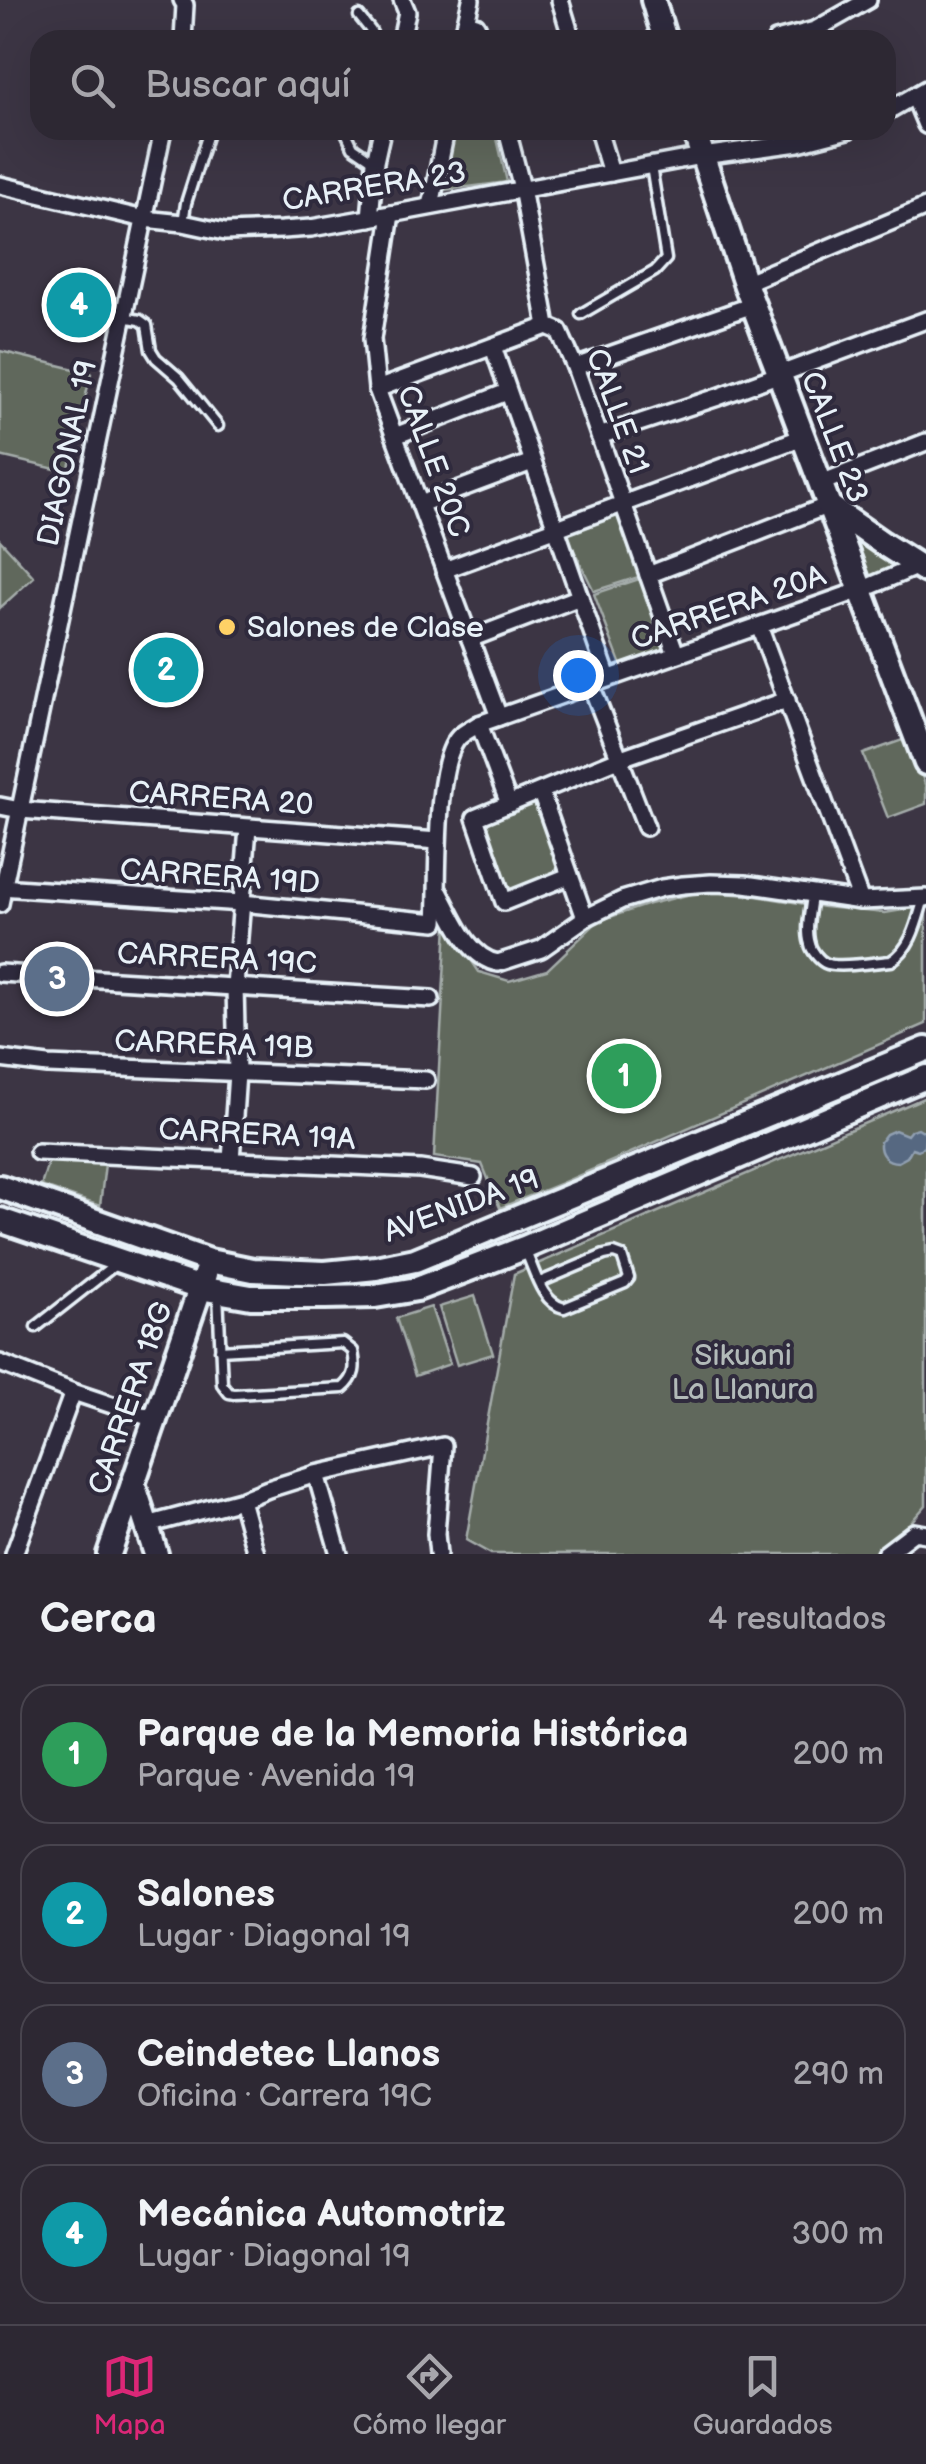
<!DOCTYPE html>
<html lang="es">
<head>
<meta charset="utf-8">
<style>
  :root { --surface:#2d2833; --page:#39343f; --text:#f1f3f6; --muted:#a7a6ac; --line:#48444e; --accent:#db2777 }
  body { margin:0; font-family:"Balsamiq Sans",sans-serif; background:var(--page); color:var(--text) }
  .you { position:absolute; left:578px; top:675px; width:35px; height:35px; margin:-25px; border:8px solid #fff; border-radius:50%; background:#1a73e8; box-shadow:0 0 0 15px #1a73e833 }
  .badge { display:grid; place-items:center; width:65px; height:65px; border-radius:50%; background:var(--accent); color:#fff; font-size:32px; font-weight:700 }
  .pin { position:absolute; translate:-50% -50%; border:5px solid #fff; box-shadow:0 2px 10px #0006 }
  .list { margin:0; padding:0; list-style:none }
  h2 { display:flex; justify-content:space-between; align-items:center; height:130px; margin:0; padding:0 40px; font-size:42px }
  h2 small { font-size:32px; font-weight:400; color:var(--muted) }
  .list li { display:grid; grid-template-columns:65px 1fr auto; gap:30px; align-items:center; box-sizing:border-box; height:140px; margin:0 20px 20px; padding:0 20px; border:2px solid var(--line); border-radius:30px }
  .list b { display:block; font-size:38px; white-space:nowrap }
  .list p { margin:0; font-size:32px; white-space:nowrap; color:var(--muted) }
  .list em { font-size:32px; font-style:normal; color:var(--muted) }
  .icon { flex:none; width:55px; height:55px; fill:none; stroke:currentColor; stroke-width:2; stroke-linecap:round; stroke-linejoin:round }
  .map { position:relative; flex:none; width:926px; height:1554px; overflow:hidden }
  .search { position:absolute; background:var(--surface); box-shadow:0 10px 40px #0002; left:30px; right:30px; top:30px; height:110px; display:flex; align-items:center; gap:25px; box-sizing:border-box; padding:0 35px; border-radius:30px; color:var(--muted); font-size:38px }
  .sheet { height:770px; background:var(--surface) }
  nav { display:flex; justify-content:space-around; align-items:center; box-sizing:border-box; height:140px; border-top:2px solid var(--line); background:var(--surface); font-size:28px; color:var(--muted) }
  nav a { display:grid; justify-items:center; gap:5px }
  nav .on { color:var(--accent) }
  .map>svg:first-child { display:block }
</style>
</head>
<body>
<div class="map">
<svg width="926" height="1554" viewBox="0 0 926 1554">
  <rect width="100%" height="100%" fill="#3c3544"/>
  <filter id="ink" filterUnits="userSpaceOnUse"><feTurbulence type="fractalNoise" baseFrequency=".01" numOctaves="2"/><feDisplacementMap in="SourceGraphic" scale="20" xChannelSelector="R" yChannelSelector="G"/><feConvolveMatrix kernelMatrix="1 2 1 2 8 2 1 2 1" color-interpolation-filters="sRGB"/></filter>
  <g filter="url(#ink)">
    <g fill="#61685b" stroke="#a4acaa" stroke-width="2.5">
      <path d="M449,130H495L507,182L437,191Z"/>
      <path d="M0,351L91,373L68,472L0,456Z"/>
      <path d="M619,509L645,575L594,591L564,530Z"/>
      <path d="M843,529L899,565L859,583Z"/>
      <path d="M0,540L34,577L0,608Z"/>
      <path d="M645,577L673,653L623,671L594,594Z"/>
      <path d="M908,738L926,787V804L888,818L863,754Z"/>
      <path d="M541,797L563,870L504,898L479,820Z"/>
      <path d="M704,891L756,896L824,907L885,913L926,906V1024L562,1183L500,1208L482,1164L434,1157L447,924L479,972L509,981L547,970L598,921L649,904Z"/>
      <path d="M926,1097V1505L903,1531L874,1554H491L466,1540L514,1274Z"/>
      <path d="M49,1159L105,1164L100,1206L41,1186Z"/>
      <path d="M475,1296L493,1354L457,1365L439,1307Z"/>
      <path d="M431,1307L450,1364L415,1376L396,1318Z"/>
    </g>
    <path fill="#566881" stroke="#909fb1" stroke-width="2.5" d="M918,1128L926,1133L924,1147L918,1150L912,1148L907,1157L898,1162C886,1162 879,1154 880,1142L886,1134L895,1130L907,1135L911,1130Z"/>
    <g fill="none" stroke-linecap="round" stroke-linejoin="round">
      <defs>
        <g id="lane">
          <path d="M359,16L371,31L375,40"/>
          <path d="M345,130L353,147L375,162"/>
          <path d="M183,223L186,203L209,130"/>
          <path d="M581,314L655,271L666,259L651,166"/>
          <path d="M123,317L140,320L147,325L151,350L156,358L179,378L218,426"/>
          <path d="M812,894C811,909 805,929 810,944C811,950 819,960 825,963C837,969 876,962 891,961C912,948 917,921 924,898"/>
          <path d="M526,1252C535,1272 542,1303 564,1308L625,1283L629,1278L622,1256L614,1253L604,1255L540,1282"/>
          <path d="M218,1292L222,1384L229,1393L234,1394L343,1388C356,1377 356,1367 353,1351L343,1343L220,1350"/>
          <path d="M36,1327L115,1265"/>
        </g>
        <g id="street">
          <path d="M182,0L185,5L183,40"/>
          <path d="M560,0L572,40"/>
          <path d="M466,22L476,25L484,40"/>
          <path d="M401,40L407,12L402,0"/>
          <path d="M462,40L471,0"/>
          <path d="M776,40L815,30L868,0"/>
          <path d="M914,96L926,125"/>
          <path d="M886,112L926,89"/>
          <path d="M507,130L522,188L547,326L559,331L575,367L676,654"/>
          <path d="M598,130L611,173"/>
          <path d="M0,185L144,219L183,223L225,232L282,230L311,228L391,214L702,156L798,143L848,130"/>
          <path d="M431,206L446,130"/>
          <path d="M391,214L372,339L377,389L499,717"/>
          <path d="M370,218L375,162L382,130"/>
          <path d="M745,283L926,207"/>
          <path d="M493,347L608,678"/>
          <path d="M575,367L753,305"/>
          <path d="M377,389L547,326"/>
          <path d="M395,436L507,392"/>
          <path d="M599,436L718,397L926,320"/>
          <path d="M821,483L926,442"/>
          <path d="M420,504L532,462"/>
          <path d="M444,570L803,437"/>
          <path d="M648,575L829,505"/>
          <path d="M759,626L861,901"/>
          <path d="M470,639L580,597"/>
          <path d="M591,685L646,827"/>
          <path d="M479,724L509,804"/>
          <path d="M541,793L585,918"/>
          <path d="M0,806L20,810L438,841"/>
          <path d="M569,876L504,902L475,818L621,758L787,700"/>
          <path d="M0,887L242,903L436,922C439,882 433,764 459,737C464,732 473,728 479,724L861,590L918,566"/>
          <path d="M440,893C453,917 468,958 498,963L541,949L585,918L622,900L662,888L683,885L711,883L745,884L861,901L926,898"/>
          <path d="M0,904L163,130"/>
          <path d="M0,973L431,999"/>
          <path d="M0,1059L48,1065L426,1080"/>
          <path d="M38,1152L420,1169L473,1177"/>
          <path d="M231,1160L237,1073L235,986L248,828"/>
          <path d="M0,1363L73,1392L154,1419"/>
          <path d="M316,1474L339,1554"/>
          <path d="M241,1500L256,1554"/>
          <path d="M147,1525L241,1500L268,1489L316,1474L443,1446L436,1534L438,1554"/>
          <path d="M14,1554L73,1392"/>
          <path d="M885,1554L914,1532L926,1534"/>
        </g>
        <g id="secondary">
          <path d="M653,0L665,40"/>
          <path d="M694,130L745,283L926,763"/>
          <path d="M829,506L882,543L926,571"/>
          <path d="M0,1187L209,1261L253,1270L325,1273L376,1268L415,1260L926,1049"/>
          <path d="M0,1220L200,1288L251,1297H325L375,1296L417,1289L524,1248L926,1077"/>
          <path d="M133,1483L156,1554"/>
          <path d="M109,1554L205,1274"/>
        </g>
      </defs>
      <use href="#lane" stroke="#e8f1f8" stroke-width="15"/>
      <use href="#street" stroke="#e8f1f8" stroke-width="22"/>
      <use href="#secondary" stroke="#e8f1f8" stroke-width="30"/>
      <use href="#lane" stroke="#2f2a3d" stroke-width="8"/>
      <use href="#street" stroke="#2f2a3d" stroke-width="15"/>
      <use href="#secondary" stroke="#2f2a3d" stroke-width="22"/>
    </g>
  </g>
  <circle fill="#ffd166" stroke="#2f2a3d" stroke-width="4" cx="227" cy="627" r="10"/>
  <g text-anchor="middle" stroke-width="8" stroke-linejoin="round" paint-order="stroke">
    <g font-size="30" fill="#e8f1f8" stroke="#2f2a3d">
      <text transform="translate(374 186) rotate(-9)" y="10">CARRERA 23</text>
      <text transform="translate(618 411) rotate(70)" y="10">CALLE 21</text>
      <text transform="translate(835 437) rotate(69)" y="10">CALLE 23</text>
      <text transform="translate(67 453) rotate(-78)" y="10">DIAGONAL 19</text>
      <text transform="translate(434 461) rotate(70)" y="10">CALLE 20C</text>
      <text transform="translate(728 607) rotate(-19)" y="10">CARRERA 20A</text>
      <text transform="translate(221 798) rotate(4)" y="10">CARRERA 20</text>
      <text transform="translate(220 876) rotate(4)" y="10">CARRERA 19D</text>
      <text transform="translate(217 958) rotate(3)" y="10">CARRERA 19C</text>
      <text transform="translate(214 1044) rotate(2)" y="10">CARRERA 19B</text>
      <text transform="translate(257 1134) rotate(3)" y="10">CARRERA 19A</text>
      <text transform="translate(461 1205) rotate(-20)" y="10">AVENIDA 19</text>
      <text transform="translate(130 1398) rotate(-71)" y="10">CARRERA 18G</text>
    </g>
    <g font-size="30" fill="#e8f1f8" stroke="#2f2a3d" text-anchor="start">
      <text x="247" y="637">Salones de Clase</text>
    </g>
    <g font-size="30" fill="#b2bab9" stroke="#2f2a3d">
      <text x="743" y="1365">Sikuani<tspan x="743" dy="34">La Llanura</tspan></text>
    </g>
  </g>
</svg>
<div class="you"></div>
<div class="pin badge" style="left:624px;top:1076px;background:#2e9e5b">1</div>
<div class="pin badge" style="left:166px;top:670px;background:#0f9aa8">2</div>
<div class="pin badge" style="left:57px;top:979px;background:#5c6f8a">3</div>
<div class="pin badge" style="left:79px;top:305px;background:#0f9aa8">4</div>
<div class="search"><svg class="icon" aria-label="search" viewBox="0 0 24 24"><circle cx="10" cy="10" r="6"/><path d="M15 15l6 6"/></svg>Buscar aquí</div>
</div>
<section class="sheet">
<h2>Cerca<small>4 resultados</small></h2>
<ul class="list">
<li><span class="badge" style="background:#2e9e5b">1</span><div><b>Parque de la Memoria Histórica</b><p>Parque · Avenida 19</p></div><em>200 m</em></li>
<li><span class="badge" style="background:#0f9aa8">2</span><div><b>Salones</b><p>Lugar · Diagonal 19</p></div><em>200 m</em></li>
<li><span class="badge" style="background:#5c6f8a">3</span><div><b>Ceindetec Llanos</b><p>Oficina · Carrera 19C</p></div><em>290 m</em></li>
<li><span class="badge" style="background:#0f9aa8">4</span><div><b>Mecánica Automotriz</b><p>Lugar · Diagonal 19</p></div><em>300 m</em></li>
</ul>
</section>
<nav>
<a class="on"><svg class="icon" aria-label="map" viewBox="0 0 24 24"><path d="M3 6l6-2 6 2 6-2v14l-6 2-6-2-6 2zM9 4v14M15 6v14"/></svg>Mapa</a>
<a><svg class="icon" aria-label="directions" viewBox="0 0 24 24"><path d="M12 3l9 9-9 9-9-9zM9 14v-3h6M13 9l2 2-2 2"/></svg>Cómo llegar</a>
<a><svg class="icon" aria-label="saved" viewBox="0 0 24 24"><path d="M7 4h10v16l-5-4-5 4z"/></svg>Guardados</a>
</nav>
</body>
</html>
